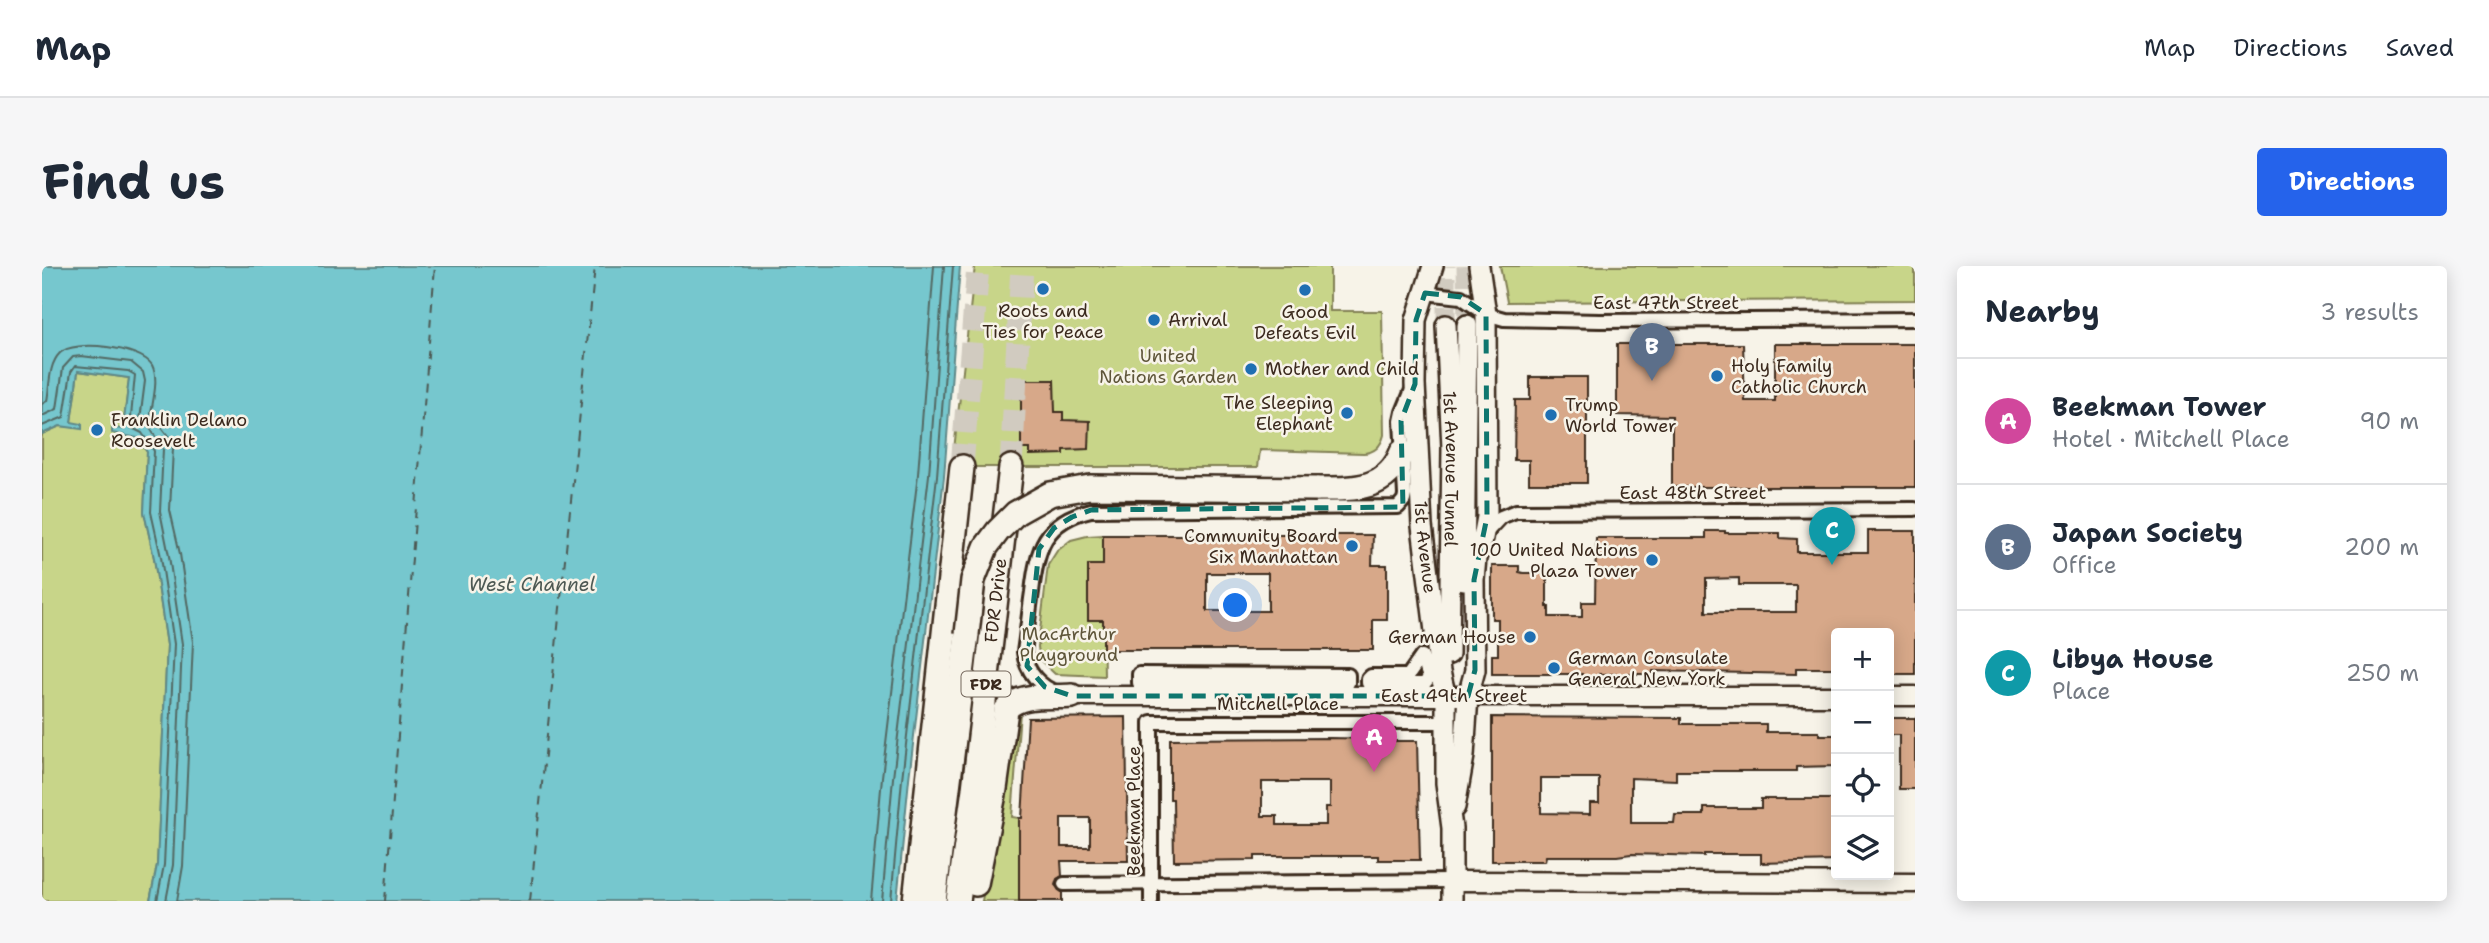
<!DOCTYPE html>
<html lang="en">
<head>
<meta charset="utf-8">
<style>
  :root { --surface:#fff; --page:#f6f6f7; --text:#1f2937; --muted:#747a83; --line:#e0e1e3; --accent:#2563eb }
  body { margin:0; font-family:"Shantell Sans",sans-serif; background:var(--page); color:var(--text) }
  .controls { position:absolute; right:21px; bottom:21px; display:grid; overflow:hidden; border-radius:7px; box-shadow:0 4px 18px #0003 }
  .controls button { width:63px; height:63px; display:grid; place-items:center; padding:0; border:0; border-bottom:2px solid var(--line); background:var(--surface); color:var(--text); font:35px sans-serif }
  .you { position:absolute; left:1194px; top:340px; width:24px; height:24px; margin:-18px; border:5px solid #fff; border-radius:50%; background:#1a73e8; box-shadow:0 0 0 10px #1a73e833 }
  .badge { display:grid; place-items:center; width:46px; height:46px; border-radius:50%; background:var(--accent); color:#fff; font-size:23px; font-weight:700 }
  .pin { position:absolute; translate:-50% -58px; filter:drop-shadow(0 2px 4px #0008) }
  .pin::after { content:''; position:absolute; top:37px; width:24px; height:21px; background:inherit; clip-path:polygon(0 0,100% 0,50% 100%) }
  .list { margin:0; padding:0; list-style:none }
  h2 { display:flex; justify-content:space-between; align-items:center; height:91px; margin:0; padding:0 28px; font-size:30px }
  h2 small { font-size:23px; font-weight:400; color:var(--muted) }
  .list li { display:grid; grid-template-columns:46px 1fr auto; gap:21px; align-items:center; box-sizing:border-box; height:126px; padding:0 28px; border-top:2px solid var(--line) }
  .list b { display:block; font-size:26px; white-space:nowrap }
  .list p { margin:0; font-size:23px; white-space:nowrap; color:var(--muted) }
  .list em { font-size:23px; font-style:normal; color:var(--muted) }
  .icon { flex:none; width:38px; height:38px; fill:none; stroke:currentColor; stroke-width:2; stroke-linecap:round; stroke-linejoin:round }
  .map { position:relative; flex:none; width:1873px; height:635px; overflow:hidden; border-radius:7px }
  header { display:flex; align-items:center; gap:42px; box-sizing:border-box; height:98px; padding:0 35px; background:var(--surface); border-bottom:2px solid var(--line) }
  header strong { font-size:33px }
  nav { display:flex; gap:38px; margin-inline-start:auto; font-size:24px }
  .intro { display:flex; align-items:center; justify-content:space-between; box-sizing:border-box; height:168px; padding:0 42px }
  h1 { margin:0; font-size:49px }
  .button { padding:18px 32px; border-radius:7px; background:var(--accent); color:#fff; font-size:24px; font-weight:700 }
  main { display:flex; gap:42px; padding:0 42px }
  aside { flex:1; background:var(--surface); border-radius:7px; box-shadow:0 4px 18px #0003 }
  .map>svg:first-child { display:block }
</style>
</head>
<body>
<header>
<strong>Map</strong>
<nav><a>Map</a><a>Directions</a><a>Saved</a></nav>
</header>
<div class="intro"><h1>Find us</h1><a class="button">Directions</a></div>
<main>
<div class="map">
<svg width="1873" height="635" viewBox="0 0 1873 635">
  <rect width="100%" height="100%" fill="#f7f3e8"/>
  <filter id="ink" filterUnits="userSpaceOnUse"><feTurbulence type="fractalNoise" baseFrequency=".0143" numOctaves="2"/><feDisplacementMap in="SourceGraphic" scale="14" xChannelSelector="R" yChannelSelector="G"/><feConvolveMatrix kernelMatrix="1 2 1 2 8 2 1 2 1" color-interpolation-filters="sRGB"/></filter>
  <g filter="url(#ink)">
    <g fill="#c8d589" stroke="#828054" stroke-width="2">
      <path d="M933,0H1288V45H1340L1342,169C1339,180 1333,187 1321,187L1218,184L1216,201H910Z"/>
      <path d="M1458,0H1873V34L1465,36Z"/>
      <path d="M36,105L87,112L81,163L95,172L105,186L102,246L112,292L125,379L115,599L108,635H0V168L18,160L40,162L29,156Z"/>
      <path d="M1061,269V299L1047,354H1061L1062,410L1013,408L998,394L996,381L1006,299L1015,285L1029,274L1045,270Z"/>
      <path d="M978,446L970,551L977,552V635H940L970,454Z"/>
    </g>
    <path fill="#76c7ce" stroke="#5e8888" stroke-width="2" d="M0,0H918L902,211L867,513L855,635H108L115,599L125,379L112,292L102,246L105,186L95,172L70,167V162L81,163L87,112L36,105L29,156L40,158V163L18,160L0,168Z"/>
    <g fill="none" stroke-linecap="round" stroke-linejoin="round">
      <g stroke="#536964" stroke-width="2">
        <path d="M0,138L5,135C8,120 6,99 18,87C32,73 99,81 110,99C117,113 111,133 109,148L127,171L131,182L128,244L138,288L151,376L141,600L135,635"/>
        <path d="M0,150L15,143L21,102L31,91L39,90L89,96L101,106L103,115L98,154L108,162L121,183L118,245L127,290L140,378L131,599L124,635"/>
        <path d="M0,160L22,151L29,106L33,100L86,105L93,109L88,161L100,167L112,185L109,246L119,291L132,378L122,599L115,635"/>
        <path d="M829,635L840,511L876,208L892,0"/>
        <path d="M840,635L851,512L887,209L902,0"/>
        <path d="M849,635L860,513L895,210L911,0"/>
      </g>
      <g stroke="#4d5953" stroke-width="2" stroke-dasharray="9 7" stroke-linecap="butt">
        <path d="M343,635L393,0"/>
        <path d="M488,635L553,0"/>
      </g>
    </g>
    <g fill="#d7a889" stroke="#3b2a1e" stroke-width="2" fill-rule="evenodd">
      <path d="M1575,78H1701L1703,135H1733V78H1873V221H1630V150L1575,149Z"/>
      <path d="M1488,111H1545V217H1487V194H1472L1473,134H1488Z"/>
      <path d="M969,114H1012L1013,146H1021V154L1048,155L1047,183L1022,184V188L988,189V183H979V132H970Z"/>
      <path d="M1664,265H1683V267H1738V272L1755,273V286H1826V265H1873V408H1847V367H1794V402H1754V408L1611,405V408H1557V411H1540V408H1450V389H1456V353H1450V300H1477V306L1481,307H1505V341H1507V351H1540V336H1553L1554,272H1664ZM1697,312V319H1754V346H1664V313Z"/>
      <path d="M1061,269H1331L1330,299H1345V354H1331V384H1061V354H1046V299H1061ZM1165,307H1226V345H1165Z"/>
      <path d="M1084,451L1086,595H1019L1020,610L1015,613L1013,619L1020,626V635H977V552H980L986,452ZM1019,552H1048V581H1019Z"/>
      <path d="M1450,451L1639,452V458H1724V466H1777V469H1794V500L1754,501V505H1634V514L1589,512V557H1632L1633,549H1662V542H1719V533H1794V595L1719,597V588H1662V590L1589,588L1575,590H1504L1503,595H1450ZM1499,512H1557V537H1548V548L1499,547Z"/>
      <path d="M1847,452H1873V523H1857V469H1847Z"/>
      <path d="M1288,472L1335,473L1334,475H1375L1378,594H1336V590H1213V594L1132,595L1131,533H1128V473ZM1220,516H1288V541H1284V559H1235V550H1220Z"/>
    </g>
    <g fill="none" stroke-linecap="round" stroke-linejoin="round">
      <g stroke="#d1cbc0" stroke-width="19" stroke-dasharray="19 10" stroke-linecap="butt">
        <path d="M1424,0L1425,59"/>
        <path d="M1404,59V0"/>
      </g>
      <g stroke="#d1cbc0" stroke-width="23" stroke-dasharray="23 11" stroke-linecap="butt">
        <path d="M920,201L936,0"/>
        <path d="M969,201L980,0"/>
      </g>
      <defs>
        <g id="street">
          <path d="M1383,27L1419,31L1444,48L1462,53L1558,55L1873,53"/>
          <path d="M1444,267L1459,251L1474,245L1873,243"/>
          <path d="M1380,390L1387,412L1382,418L1326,417V413L1329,410H1366Z"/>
          <path d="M1097,408L1306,409V417H1097Z"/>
          <path d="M1016,427C998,421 984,406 982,386C985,366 987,346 990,326C995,283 1002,255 1049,244L1356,241L1362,234L1363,229L1359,155L1361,146L1370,124"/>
          <path d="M1022,618L1410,615"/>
          <path d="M1109,635V456H1404"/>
        </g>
        <g id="secondary">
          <path d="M1030,430H1794"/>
          <path d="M1847,430H1873"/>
          <path d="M1410,615L1873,617"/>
        </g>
        <g id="primary">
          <path id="s1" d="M1391,0L1374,54L1373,118L1380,260L1398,406L1404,431V517L1410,562V635"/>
          <path id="s2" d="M1404,59L1410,182L1407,388"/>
          <path d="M1422,314L1425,59"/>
          <path d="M1413,541L1422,490L1426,430L1433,404L1432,314L1434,292L1441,272L1445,251L1444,48L1437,0"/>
        </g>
        <g id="highway">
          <path d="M1274,223C1310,223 1345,225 1360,186"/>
          <path d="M934,618L953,523L964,444C976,426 1010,432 1030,430"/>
          <path d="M873,635L920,201"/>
          <path d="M892,635L925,368"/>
          <path id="s3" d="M916,635L932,523L969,201"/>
        </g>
      </defs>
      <use href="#street" stroke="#3b2a1e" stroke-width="18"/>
      <use href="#secondary" stroke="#3b2a1e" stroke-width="23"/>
      <use href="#primary" stroke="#3b2a1e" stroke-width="24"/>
      <use href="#highway" stroke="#3b2a1e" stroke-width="28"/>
      <use href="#street" stroke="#f7f3e8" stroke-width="12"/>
      <use href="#secondary" stroke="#f7f3e8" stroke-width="18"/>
      <use href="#primary" stroke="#f7f3e8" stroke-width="19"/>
      <use href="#highway" stroke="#f7f3e8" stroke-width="23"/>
      <defs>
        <path id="highway-bridge" d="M925,368L931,314L944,281L956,265L974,247L1008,228L1048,221L1274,223"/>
      </defs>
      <use href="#highway-bridge" stroke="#3b2a1e" stroke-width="28" stroke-linecap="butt"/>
      <use href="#highway-bridge" stroke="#f7f3e8" stroke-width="23"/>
    </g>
  </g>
  <path fill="none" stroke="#0f766e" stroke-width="5" stroke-dasharray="14 9" stroke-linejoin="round" d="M1383,27L1419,31L1444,48L1445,251L1432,314L1433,404L1426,430H1030L1003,421L985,400L997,283L1012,262L1030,251L1049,244L1361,241L1359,155L1373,118L1374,54Z"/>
  <g fill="#1f6fb2" stroke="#f7f3e8" stroke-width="2.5">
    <circle cx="1001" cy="23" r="7"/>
    <circle cx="1263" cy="24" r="7"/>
    <circle cx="1112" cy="54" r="7"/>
    <circle cx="1209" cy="103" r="7"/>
    <circle cx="1675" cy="110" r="7"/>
    <circle cx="1305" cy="147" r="7"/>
    <circle cx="1509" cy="149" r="7"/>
    <circle cx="55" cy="164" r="7"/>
    <circle cx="1310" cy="280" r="7"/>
    <circle cx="1610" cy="294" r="7"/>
    <circle cx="1488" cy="371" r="7"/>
    <circle cx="1512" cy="402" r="7"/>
  </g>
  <g text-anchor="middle" stroke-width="5" stroke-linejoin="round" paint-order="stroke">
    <rect fill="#f7f3e8" stroke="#73665b" stroke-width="2" x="919.5" y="405.5" width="49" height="25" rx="5"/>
    <g font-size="16" font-weight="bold" fill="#3b2a1e">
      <text x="944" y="424">FDR</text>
    </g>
    <g font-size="18" fill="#3b2a1e" stroke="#f7f3e8">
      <text x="1624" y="43">East 47th Street</text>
      <text dy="6" stroke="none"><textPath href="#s2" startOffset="144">1st Avenue Tunnel</textPath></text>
      <text x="1651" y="233">East 48th Street</text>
      <text dy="6" stroke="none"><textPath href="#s1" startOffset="284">1st Avenue</textPath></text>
      <text dy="6" stroke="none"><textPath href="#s3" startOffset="303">FDR Drive</textPath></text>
      <text x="1412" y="436">East 49th Street</text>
      <text x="1236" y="444">Mitchell Place</text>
      <text transform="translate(1092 545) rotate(-90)" y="6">Beekman Place</text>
    </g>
    <g font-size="18" fill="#3b2a1e" stroke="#f7f3e8" text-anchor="start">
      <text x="1001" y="51" text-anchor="middle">Roots and<tspan x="1001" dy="21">Ties for Peace</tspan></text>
      <text x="1263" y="52" text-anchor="middle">Good<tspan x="1263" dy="21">Defeats Evil</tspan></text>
      <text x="1126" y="60">Arrival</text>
      <text x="1689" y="106">Holy Family<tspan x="1689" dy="21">Catholic Church</tspan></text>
      <text x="1223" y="109">Mother and Child</text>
      <text x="1291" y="143" text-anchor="end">The Sleeping<tspan x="1291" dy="21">Elephant</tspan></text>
      <text x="1523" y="145">Trump<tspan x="1523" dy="21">World Tower</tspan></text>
      <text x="69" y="160">Franklin Delano<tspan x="69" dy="21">Roosevelt</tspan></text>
      <text x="1296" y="276" text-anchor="end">Community Board<tspan x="1296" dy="21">Six Manhattan</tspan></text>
      <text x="1596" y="290" text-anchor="end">100 United Nations<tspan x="1596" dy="21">Plaza Tower</tspan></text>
      <text x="1474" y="377" text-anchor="end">German House</text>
      <text x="1526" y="398">German Consulate<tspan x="1526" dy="21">General New York</tspan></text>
    </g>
    <g font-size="18" fill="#5e5539" stroke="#f7f3e8">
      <text x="1126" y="96">United<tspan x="1126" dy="21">Nations Garden</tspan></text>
      <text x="1027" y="374">MacArthur<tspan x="1027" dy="21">Playground</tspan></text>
    </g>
    <g font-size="19" font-style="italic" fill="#4d5953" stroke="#f7f3e8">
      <text x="490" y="325">West Channel</text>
    </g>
  </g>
</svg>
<div class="controls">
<button>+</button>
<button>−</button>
<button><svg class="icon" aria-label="locate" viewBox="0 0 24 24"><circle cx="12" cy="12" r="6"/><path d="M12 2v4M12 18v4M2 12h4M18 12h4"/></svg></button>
<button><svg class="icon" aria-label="layers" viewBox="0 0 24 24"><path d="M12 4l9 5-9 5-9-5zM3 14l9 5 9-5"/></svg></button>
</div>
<div class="you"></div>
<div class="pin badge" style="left:1332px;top:506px;background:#d1479c">A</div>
<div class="pin badge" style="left:1610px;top:115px;background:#5c6f8a">B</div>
<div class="pin badge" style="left:1790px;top:299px;background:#0f9aa8">C</div>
</div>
<aside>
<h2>Nearby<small>3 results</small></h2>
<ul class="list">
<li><span class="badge" style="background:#d1479c">A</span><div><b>Beekman Tower</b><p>Hotel · Mitchell Place</p></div><em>90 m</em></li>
<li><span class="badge" style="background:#5c6f8a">B</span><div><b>Japan Society</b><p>Office</p></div><em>200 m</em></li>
<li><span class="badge" style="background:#0f9aa8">C</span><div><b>Libya House</b><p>Place</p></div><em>250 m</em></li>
</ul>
</aside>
</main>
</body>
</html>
